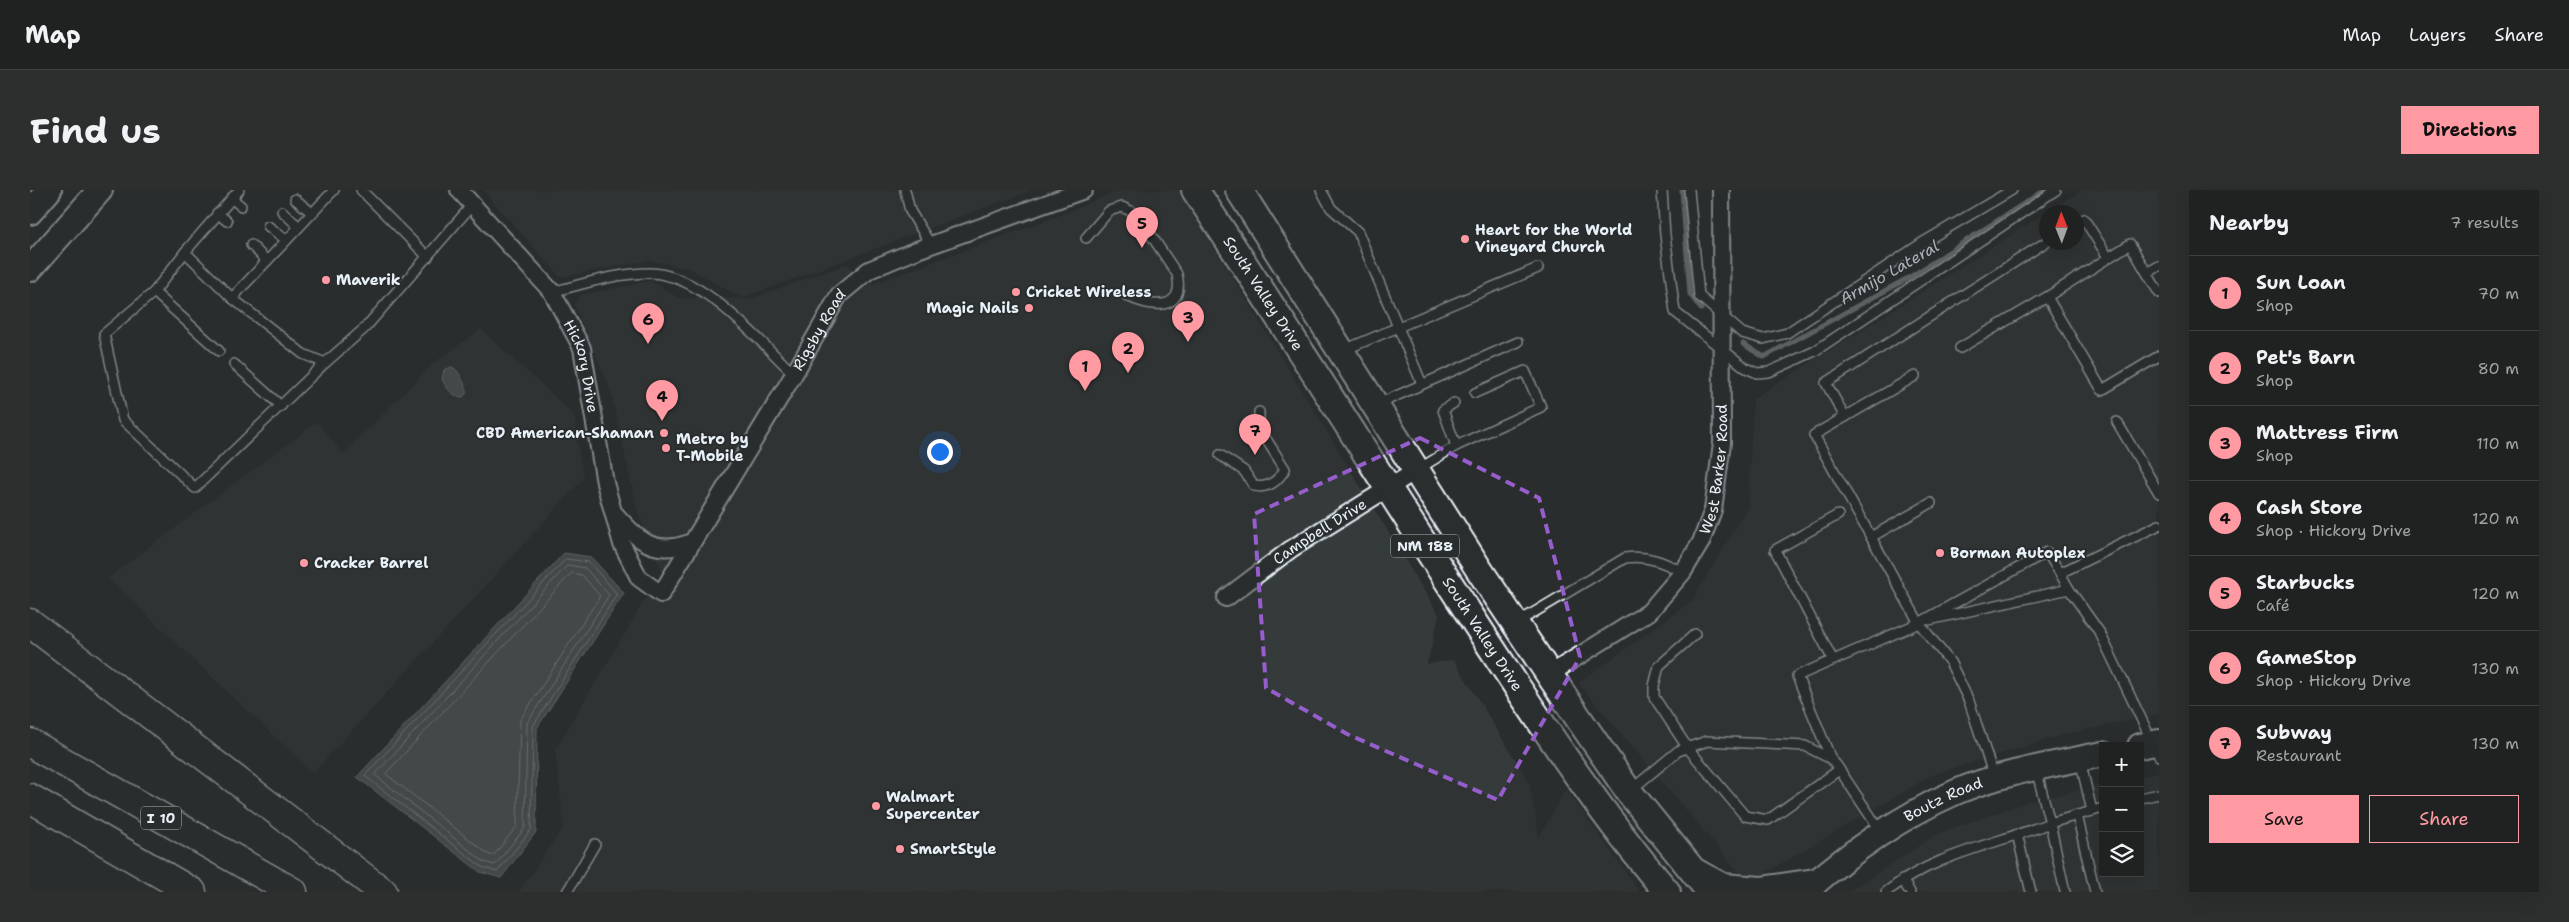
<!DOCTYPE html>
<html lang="en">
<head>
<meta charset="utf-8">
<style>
  :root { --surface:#202222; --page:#2d2f2f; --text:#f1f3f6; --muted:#a2a4a5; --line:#3d3f40; --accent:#ff9aa2 }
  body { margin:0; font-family:"Shantell Sans",sans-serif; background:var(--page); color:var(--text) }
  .controls { position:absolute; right:15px; bottom:15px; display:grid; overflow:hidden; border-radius:0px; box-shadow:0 5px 20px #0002 }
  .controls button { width:45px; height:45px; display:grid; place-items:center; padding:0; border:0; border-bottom:1px solid var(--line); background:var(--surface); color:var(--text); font:25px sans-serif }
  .compass { position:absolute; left:2009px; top:15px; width:45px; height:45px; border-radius:50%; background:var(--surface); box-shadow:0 5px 20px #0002; rotate:359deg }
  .you { position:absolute; left:909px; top:261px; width:18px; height:18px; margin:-12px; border:4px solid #fff; border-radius:50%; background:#1a73e8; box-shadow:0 0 0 8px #1a73e833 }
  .badge { display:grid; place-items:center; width:32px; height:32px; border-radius:50%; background:var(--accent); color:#111; font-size:16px; font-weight:700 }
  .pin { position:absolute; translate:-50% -41px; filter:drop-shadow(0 1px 2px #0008) }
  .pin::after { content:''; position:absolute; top:26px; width:18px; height:15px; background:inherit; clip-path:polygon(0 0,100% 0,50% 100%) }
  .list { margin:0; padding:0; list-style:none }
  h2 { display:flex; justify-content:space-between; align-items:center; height:65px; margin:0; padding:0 20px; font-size:21px }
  h2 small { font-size:16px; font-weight:400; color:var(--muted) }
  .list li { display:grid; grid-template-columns:32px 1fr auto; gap:15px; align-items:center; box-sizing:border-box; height:75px; padding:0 20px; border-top:1px solid var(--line) }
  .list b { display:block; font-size:19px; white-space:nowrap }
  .list p { margin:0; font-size:16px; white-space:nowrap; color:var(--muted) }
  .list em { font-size:16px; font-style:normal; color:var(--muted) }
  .actions { display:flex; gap:10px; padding:15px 20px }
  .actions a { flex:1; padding:11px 0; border:1px solid var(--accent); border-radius:0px; text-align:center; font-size:18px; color:var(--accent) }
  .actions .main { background:var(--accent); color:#111 }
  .icon { flex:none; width:28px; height:28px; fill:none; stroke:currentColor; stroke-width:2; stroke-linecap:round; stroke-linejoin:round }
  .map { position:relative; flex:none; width:2129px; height:702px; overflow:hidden; border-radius:0px }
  header { display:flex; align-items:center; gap:30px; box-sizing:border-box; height:70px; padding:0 25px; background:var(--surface); border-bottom:1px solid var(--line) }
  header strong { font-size:24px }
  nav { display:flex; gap:28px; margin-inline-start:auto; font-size:18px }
  .intro { display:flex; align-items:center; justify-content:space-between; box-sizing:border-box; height:120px; padding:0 30px }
  h1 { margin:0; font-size:35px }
  .button { padding:12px 22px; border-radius:0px; background:var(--accent); color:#111; font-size:18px; font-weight:700 }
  main { display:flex; gap:30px; padding:0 30px }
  aside { flex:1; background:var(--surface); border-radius:0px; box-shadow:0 5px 20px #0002 }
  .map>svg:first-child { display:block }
</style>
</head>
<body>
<header>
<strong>Map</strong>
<nav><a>Map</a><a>Layers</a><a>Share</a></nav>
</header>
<div class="intro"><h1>Find us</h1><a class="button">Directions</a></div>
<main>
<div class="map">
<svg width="2129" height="702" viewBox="0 0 2129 702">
  <rect width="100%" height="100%" fill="#2a2d2e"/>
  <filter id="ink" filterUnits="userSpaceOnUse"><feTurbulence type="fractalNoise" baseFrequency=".02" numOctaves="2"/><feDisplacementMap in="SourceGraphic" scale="10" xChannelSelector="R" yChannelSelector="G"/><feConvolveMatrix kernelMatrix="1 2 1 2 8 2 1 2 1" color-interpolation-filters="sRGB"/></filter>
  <g filter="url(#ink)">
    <g fill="#363a3b">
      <path d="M453,0H1002L712,108L663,80L619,70L530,87Z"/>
      <path d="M1091,0H1149L1409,425L1397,474L1424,470L1499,592L1509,647L1536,599L1610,702H489L534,636L525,560L632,381L608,323L580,198L544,115L551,105L621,91L649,108L720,109L817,74L840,95L1023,28Z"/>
      <path d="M2053,0H2129V524L2035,544L1902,585L1718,693L1548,493L1662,411L1718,316L1723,209L2016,23V52H2046V22H2017Z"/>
      <path d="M451,139L544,225L548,259L554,288L283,583L78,388L287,232L313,264L404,173Z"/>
      <path d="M2129,582V702H1818L1909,643L2000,611L2073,595V683H2110V587Z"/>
    </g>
    <g fill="#63686b" stroke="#989fa3">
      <path d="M422,177C429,180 435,194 437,202L433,207C422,207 416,197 412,189L414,180Z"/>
      <path d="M534,363L561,367L594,403L507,538L506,642L471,688L450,682L327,587Z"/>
    </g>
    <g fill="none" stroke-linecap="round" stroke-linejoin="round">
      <g stroke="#b3bac0" stroke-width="1">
        <path d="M536,369L559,372L587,404L503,536L501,640L467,682L452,677L335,586Z"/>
        <path d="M538,375L555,378L579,405L497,533L495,638L465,675L454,672L345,585Z"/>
        <path d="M542,383L552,385L570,406L490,530L487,636L464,665H459L356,584Z"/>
      </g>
      <g stroke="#989fa3" stroke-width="5">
        <path d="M1652,0L1660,104L1671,119"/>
        <path d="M1713,154L1734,167L1880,87L2015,0"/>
      </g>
      <defs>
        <g id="lane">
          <path d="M304,0L202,108L273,164L295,173L335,138L442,15"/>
          <path d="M331,0L398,67"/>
          <path d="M875,0L880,21L901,55"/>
          <path d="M1291,0L1301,18L1328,42L1392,194"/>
          <path d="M1632,0L1635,45L1645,122L1716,178L1727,183L1739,182L1785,161L2026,0"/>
          <path d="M1659,0L1669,106L1712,143L1733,149L1757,143L1892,53L1982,0"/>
          <path d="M201,8L211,16"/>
          <path d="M265,9L282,23"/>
          <path d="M252,21L269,37"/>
          <path d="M187,23L197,31"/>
          <path d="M2046,33L2054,29L2078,67"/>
          <path d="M238,36L256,50"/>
          <path d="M1056,48L1079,21L1092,17L1107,24L1147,84C1156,123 1120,117 1097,106"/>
          <path d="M221,55L237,71"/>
          <path d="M155,62L124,102L74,144L93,230L165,298L295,173"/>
          <path d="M2129,76L2117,83L2129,103"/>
          <path d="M124,102L189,161"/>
          <path d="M522,102C553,94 587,83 620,83C673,84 728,150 764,184"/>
          <path d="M2017,107L2072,200L2129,166"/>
          <path d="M202,108L155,62L209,0"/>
          <path d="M1930,158L2017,107L2100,54L2117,83"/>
          <path d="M1314,160L1508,78"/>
          <path d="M204,174L251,216"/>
          <path d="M1885,186L1815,227L1796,193L2016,52"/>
          <path d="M1424,213L1413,220L1426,256"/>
          <path d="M1348,214L1488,152"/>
          <path d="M1815,227L1784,245L1889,433"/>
          <path d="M2087,232L2129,303"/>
          <path d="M1190,265L1214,281L1224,296C1238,299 1248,291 1255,279L1229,238V222"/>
          <path d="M1387,280L1426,256L1511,217L1495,181L1445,203"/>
          <path d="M2129,335L2030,383L2039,399L2070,443L2129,566"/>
          <path d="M1841,347L1901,313"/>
          <path d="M1899,430L2039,399"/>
          <path d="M1488,432L1595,368C1618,365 1633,372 1653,382"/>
          <path d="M1889,433L2017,362L2030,383"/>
          <path d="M1665,444L1629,476L1624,496V507L1657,557L1715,626L1738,630L1809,580"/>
          <path d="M1803,470L1745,360L1808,325"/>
          <path d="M1801,569L1767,486L1889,433L1920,472L1939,511L1964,587"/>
          <path d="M2050,570L2062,621"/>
          <path d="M1601,600L1648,561L1677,551L1775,556L1801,569L1807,576L1851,642"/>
          <path d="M2110,608L2129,604"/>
          <path d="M2047,625L2065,702"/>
          <path d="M1987,644L2001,702"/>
          <path d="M1872,690L1880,702"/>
          <path d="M537,702L565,654"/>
          <path d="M1856,702C1908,663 1961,656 2020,633L2006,579"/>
          <path d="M2035,702L2020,633L2073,618"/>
        </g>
        <g id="street">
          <path id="s1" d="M429,0L522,102L552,158L575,293L592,354L609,388L631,404L764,184L809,105L839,80L887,60L1054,0"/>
          <path d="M586,325C610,353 626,366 662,352"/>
          <path id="s2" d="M1196,408L1261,359L1387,280"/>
          <path id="s3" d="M1520,484L1619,422L1653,382L1671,352L1683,320L1692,253L1691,0"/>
        </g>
        <g id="secondary">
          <path d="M0,22L19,0"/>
          <path d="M0,79L70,0"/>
          <path d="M2110,556L2129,552"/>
          <path id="s4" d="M1774,702C1821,662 1869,627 1926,602C1970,583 2025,574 2073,564"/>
        </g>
        <g id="primary">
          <path id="s5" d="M1165,0C1259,140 1348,284 1440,425C1502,520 1564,616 1637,702"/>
          <path d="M1209,0L1448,378L1549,529L1599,602L1680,702"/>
          <path d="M1665,682L1693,697L1731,700L1785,692"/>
        </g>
        <g id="highway">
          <path d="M0,433L353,702"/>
          <path d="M0,553L263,702"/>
          <path d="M0,608L162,702"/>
        </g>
      </defs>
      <use href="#lane" stroke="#e8f1f8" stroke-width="12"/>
      <use href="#street" stroke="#e8f1f8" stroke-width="20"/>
      <use href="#secondary" stroke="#e8f1f8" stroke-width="28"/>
      <use href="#primary" stroke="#e8f1f8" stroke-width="30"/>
      <use href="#highway" stroke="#e8f1f8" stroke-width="31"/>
      <use href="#lane" stroke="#2a2d2e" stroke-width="9"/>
      <use href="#street" stroke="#2a2d2e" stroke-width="16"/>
      <use href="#secondary" stroke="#2a2d2e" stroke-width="24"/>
      <use href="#primary" stroke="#2a2d2e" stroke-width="26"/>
      <use href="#highway" stroke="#2a2d2e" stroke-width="28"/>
    </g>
  </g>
  <path d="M0 0H2129V702H0ZM1390,248L1509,308L1550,467L1468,610L1317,544L1236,498L1224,324Z" fill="#2a2d2e" fill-opacity=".55" fill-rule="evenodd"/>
  <path fill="none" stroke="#965dcd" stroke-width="4" stroke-dasharray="10 6" stroke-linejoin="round" d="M1390,248L1509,308L1550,467L1468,610L1317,544L1236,498L1224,324Z"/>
  <g fill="#ff9aa2" stroke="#2a2d2e" stroke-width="2">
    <circle cx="1435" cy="49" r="5"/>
    <circle cx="296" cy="90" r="5"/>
    <circle cx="986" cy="102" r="5"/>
    <circle cx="999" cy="118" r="5"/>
    <circle cx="634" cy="243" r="5"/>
    <circle cx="636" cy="258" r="5"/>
    <circle cx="1910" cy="363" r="5"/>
    <circle cx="274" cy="373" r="5"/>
    <circle cx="846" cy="616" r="5"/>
    <circle cx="870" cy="659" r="5"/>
  </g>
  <g text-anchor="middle" stroke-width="4" stroke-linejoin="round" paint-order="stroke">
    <g fill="#2a2d2e" stroke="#afb6bb" stroke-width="1">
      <rect x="1361" y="344.5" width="68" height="23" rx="4"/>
      <rect x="111" y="616.5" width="40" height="23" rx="4"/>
    </g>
    <g font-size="14" font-weight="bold" fill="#e8f1f8">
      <text x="1395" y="361">NM 188</text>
      <text x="131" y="633">I 10</text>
    </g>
    <g font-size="15" font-weight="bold" fill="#e8f1f8" stroke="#2a2d2e" text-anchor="start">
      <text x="1445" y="45">Heart for the World<tspan x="1445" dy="17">Vineyard Church</tspan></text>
      <text x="306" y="95">Maverik</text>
      <text x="996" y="107">Cricket Wireless</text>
      <text x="989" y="123" text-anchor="end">Magic Nails</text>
      <text x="624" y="248" text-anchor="end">CBD American-Shaman</text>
      <text x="646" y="254">Metro by<tspan x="646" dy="17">T-Mobile</tspan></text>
      <text x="1920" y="368">Borman Autoplex</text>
      <text x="284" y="378">Cracker Barrel</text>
      <text x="856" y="612">Walmart<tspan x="856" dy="17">Supercenter</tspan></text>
      <text x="880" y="664">SmartStyle</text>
    </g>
    <g font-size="15" fill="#e8f1f8" stroke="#2a2d2e">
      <text dy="5" stroke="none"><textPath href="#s5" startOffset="124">South Valley Drive</textPath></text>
      <text dy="5" stroke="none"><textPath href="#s1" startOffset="775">Rigsby Road</textPath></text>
      <text dy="5" stroke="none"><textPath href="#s1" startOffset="219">Hickory Drive</textPath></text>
      <text dy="5" stroke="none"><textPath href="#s3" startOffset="279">West Barker Road</textPath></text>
      <text dy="5" stroke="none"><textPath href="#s2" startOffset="115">Campbell Drive</textPath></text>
      <text dy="5" stroke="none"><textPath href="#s5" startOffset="529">South Valley Drive</textPath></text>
      <text dy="5" stroke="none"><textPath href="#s4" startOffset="168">Boutz Road</textPath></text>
    </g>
    <g font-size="16" font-style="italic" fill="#acb3b9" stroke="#2a2d2e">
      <text transform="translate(1859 82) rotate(-30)" y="6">Armijo Lateral</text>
    </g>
  </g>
</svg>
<div class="controls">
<button>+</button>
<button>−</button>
<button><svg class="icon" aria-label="layers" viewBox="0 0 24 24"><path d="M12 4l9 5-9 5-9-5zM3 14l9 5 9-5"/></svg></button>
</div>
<svg class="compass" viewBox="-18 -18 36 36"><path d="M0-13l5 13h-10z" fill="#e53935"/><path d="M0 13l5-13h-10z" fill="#a2a4a5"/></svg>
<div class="you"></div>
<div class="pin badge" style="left:1055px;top:201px">1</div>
<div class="pin badge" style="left:1098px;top:183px">2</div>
<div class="pin badge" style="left:1158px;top:152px">3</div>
<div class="pin badge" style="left:632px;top:231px">4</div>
<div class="pin badge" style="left:1112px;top:58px">5</div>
<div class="pin badge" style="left:618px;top:154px">6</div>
<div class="pin badge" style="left:1225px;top:265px">7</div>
</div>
<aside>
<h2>Nearby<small>7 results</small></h2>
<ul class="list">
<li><span class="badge">1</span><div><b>Sun Loan</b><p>Shop</p></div><em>70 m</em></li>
<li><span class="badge">2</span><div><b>Pet's Barn</b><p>Shop</p></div><em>80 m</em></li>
<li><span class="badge">3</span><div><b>Mattress Firm</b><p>Shop</p></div><em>110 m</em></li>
<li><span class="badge">4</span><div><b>Cash Store</b><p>Shop · Hickory Drive</p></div><em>120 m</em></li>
<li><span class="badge">5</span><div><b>Starbucks</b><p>Café</p></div><em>120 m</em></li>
<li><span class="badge">6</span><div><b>GameStop</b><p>Shop · Hickory Drive</p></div><em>130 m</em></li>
<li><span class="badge">7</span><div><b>Subway</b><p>Restaurant</p></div><em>130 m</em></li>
</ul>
<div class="actions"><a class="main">Save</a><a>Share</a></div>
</aside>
</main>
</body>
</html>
